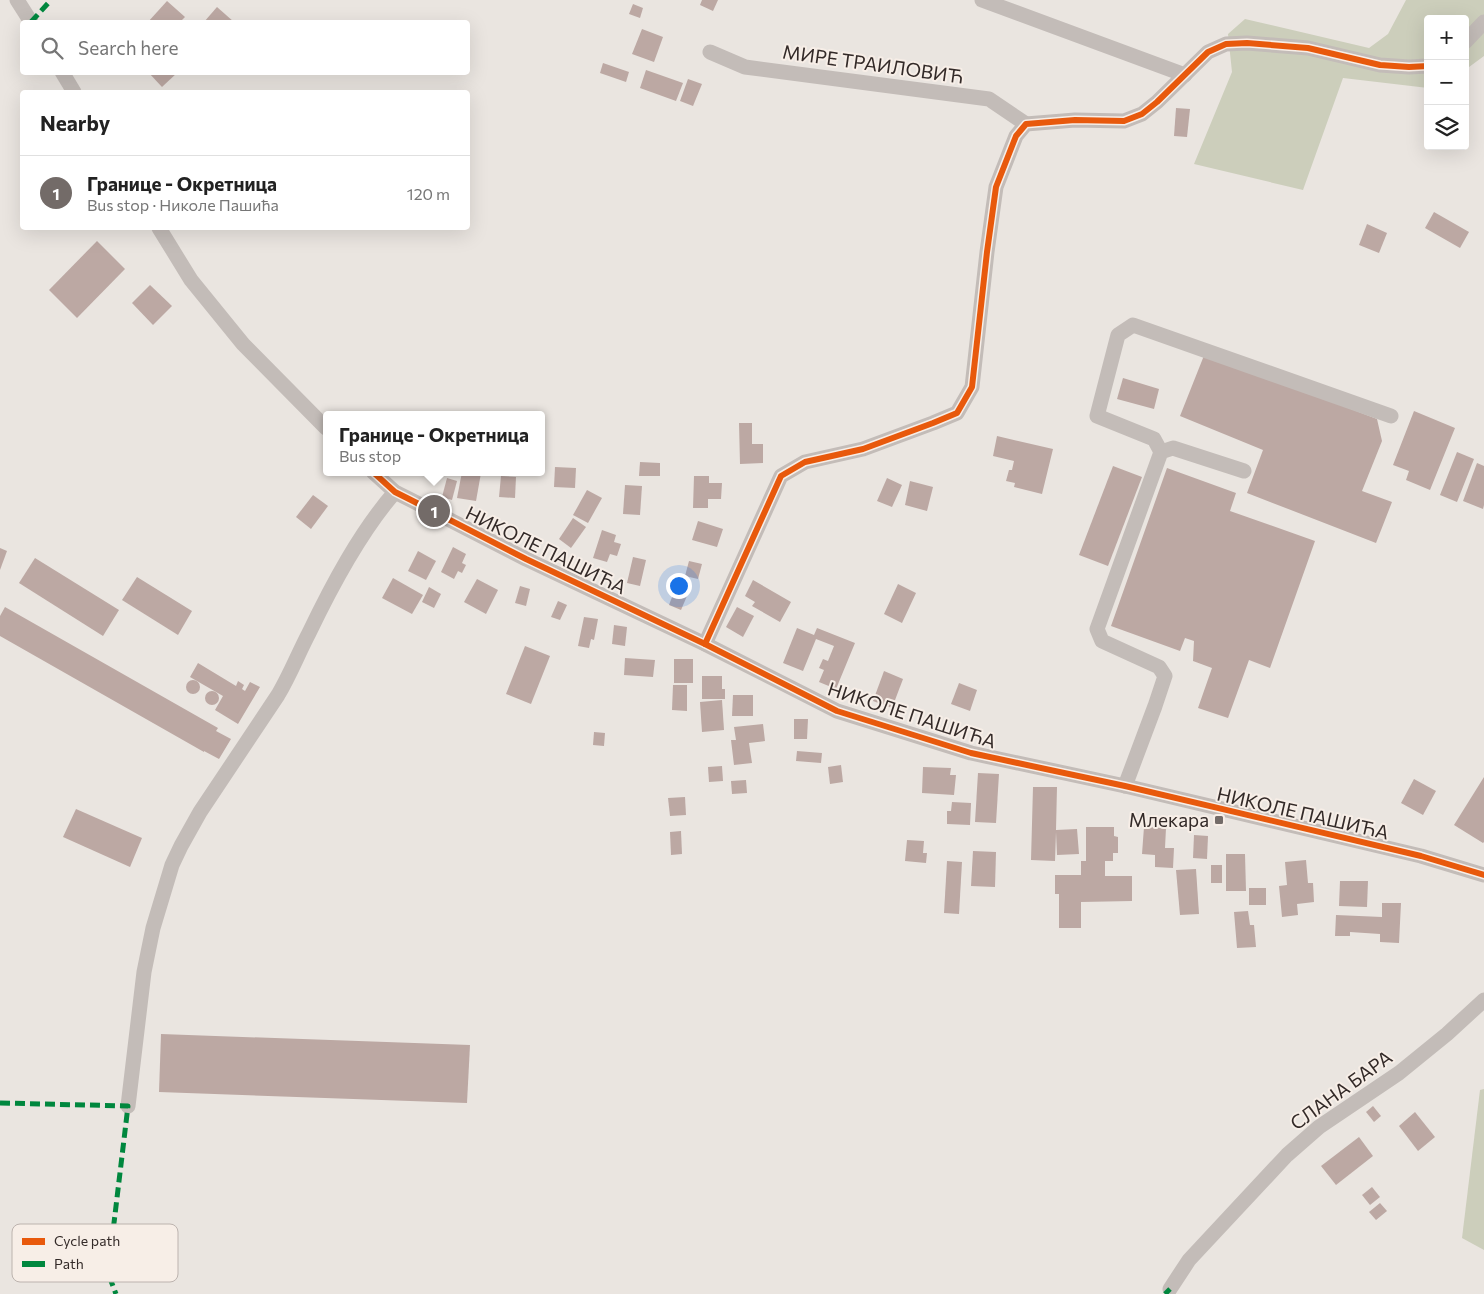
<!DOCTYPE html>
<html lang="en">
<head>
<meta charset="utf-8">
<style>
  :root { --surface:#fff; --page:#f6f6f6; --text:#222; --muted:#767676; --line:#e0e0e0; --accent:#736b68 }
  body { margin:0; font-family:Commissioner,sans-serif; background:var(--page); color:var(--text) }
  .controls { position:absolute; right:15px; top:15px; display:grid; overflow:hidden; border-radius:5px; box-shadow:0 5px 20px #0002 }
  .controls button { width:45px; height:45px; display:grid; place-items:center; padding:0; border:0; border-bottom:1px solid var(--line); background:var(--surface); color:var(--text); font:25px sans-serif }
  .you { position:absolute; left:678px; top:585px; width:18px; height:18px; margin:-12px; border:4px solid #fff; border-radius:50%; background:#1a73e8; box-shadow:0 0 0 8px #1a73e833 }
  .badge { display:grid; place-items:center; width:32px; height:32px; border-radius:50%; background:var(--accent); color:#fff; font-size:16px; font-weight:700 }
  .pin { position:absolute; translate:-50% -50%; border:2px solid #fff; box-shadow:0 1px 5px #0006 }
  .popup { position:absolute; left:323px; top:411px; width:222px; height:65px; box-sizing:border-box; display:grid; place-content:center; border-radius:5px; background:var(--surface); filter:drop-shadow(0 1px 4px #0005); font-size:16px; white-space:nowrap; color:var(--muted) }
  .popup b { font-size:19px; color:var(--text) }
  .popup::after { content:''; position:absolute; left:50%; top:100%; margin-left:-10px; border:10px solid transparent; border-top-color:var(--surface) }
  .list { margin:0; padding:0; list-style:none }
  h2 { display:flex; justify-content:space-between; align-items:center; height:65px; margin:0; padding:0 20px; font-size:21px }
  h2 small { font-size:16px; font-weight:400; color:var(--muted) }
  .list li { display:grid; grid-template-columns:32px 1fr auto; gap:15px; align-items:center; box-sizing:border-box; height:75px; padding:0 20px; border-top:1px solid var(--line) }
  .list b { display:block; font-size:19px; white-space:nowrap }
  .list p { margin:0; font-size:16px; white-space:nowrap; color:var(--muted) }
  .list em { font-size:16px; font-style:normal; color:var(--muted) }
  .icon { flex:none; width:28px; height:28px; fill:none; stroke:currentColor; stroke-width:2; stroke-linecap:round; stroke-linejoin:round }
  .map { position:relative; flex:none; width:1484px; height:1294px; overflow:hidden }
  .search { position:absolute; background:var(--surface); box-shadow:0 5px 20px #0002; left:20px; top:20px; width:450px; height:55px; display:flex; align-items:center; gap:12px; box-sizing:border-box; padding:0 18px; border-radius:5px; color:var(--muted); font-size:19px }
  .panel { position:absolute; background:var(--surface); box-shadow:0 5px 20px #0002; left:20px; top:90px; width:450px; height:140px; border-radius:5px }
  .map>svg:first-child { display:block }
</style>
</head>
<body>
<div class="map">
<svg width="1484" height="1294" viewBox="0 0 1484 1294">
  <rect width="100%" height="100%" fill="#eae5e0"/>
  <g fill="#cccebb">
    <path d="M1406,0H1484V56L1465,70V19H1428V88L1343,78L1303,190L1194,164L1232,72L1228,34L1245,19L1369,48L1388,34Z"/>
    <path d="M1484,1089V1250L1462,1238L1480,1090Z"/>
  </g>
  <g fill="#bca8a3">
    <path d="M702,0H718L713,11L700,5Z"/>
    <path d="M167,1L185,17L180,22H148Z"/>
    <path d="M633,4L643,8L640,18L629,14Z"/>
    <path d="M217,7L234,22H204Z"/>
    <path d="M642,29L663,37L654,62L632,54Z"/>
    <path d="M603,63L629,72L626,82L600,73Z"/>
    <path d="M646,70L683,83L676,101L640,88Z"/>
    <path d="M148,72H178L162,87Z"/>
    <path d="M688,79L702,84L693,106L680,101Z"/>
    <path d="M1176,108L1190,109L1187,137L1174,136Z"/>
    <path d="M1434,212L1469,232L1460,248L1425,228Z"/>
    <path d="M1367,224L1387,233L1379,253L1359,245Z"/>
    <path d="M97,241L125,269L77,318L49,290Z"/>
    <path d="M150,285L172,306L153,325L132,303Z"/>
    <path d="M1205,353L1377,419L1382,441L1362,491L1392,502L1376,543L1247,493L1263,450L1180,416Z"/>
    <path d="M1123,378L1159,389L1154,409L1117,399Z"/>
    <path d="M1414,411L1455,428L1430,490L1406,480L1409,471L1393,465Z"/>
    <path d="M739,423H752V444H763V463L740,464Z"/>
    <path d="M997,436L1053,449L1042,494L1014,487L1015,483L1006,481L1009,470H1012L1014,461L993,456Z"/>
    <path d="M1457,452L1474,459L1457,502L1440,495Z"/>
    <path d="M640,462L660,463V476H639Z"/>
    <path d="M1477,463L1484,466V505L1483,509L1463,501Z"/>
    <path d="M1113,466L1142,477L1108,566L1079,555Z"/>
    <path d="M555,467L576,468L575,488L554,487Z"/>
    <path d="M1167,468L1236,493L1230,511L1315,541L1270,668L1249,660L1228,718L1198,708L1212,668L1193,661L1194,641L1185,638L1180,651L1111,626Z"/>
    <path d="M462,472L481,473L476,501L457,498Z"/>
    <path d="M501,476L516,477L515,498L499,497Z"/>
    <path d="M694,476H709V483H722L721,499H708V508H693Z"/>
    <path d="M447,478L457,481L452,500L442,497Z"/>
    <path d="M887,478L902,485L892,507L877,501Z"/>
    <path d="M910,481L933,487L927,511L905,505Z"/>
    <path d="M625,485L642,486L640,515L623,514Z"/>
    <path d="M587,490L602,498L588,523L573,515Z"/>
    <path d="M313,495L328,506L311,529L296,517Z"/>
    <path d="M573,518L586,527L571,548L559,539Z"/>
    <path d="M698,521L723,529L717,547L692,540Z"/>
    <path d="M602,530L616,535L614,542L621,544L617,556L610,554L607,562L593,558Z"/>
    <path d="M453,547L466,554L462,563L466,565L462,573L458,571L454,579L441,572Z"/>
    <path d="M0,548L7,551L0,570Z"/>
    <path d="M418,551L436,561L426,580L408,571Z"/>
    <path d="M633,557L646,560L640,586L627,583Z"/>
    <path d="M35,558L119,610L103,636L19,583Z"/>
    <path d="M689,561L702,564L698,579L685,576Z"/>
    <path d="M137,577L192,611L178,635L122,600Z"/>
    <path d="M393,578L423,595L412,614L382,598Z"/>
    <path d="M477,579L498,590L486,614L464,602Z"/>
    <path d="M753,580L791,602L780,622L752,606L755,602L745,596Z"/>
    <path d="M677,584L690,589L681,610L669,605Z"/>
    <path d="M898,584L916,593L902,623L884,614Z"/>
    <path d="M520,586L530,589L526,606L515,603Z"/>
    <path d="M429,587L441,594L434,608L422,602Z"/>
    <path d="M558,601L567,605L560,620L551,617Z"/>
    <path d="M5,607L218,728L216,731L231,739L219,759L204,751V752L0,636V616Z"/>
    <path d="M737,607L754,616L743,637L726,627Z"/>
    <path d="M584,617L598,619L594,640L591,639L589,648L578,646Z"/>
    <path d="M614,625L627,627L625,646L612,644Z"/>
    <path d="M797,628L814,635L817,628L855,643L836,689L819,682L824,670L819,668L823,659L828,661L834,646L816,639L803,671L783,663Z"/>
    <path d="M525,646L550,656L531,704L506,694Z"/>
    <path d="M625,658L655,660L653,677L624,675Z"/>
    <rect x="674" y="659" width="19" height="24"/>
    <path d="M198,663L236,686L238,681L244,685L242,689L245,691L250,682L260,687L238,724L215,710L223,696L190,677Z"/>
    <path d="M884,671L903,679L892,708L873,701Z"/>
    <path d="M702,676H722V689H725V699H702Z"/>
    <circle cx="193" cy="687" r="7"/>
    <path d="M959,683L977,690L970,711L951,704Z"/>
    <path d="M673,685H687V711L672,710Z"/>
    <circle cx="212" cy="698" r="7"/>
    <path d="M733,695H753V716H732Z"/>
    <path d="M722,700L724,730L702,732L700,702Z"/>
    <path d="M794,719H808L807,739H794Z"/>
    <path d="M763,724L765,741L749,743L752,763L734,765L731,740H736L734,727Z"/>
    <path d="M594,732L605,733L604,746L593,745Z"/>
    <path d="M797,751L822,753L821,763L796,761Z"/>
    <path d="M841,765L843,782L830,784L828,767Z"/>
    <path d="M722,766L723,781L709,782L708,767Z"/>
    <path d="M923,767L951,768L950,775H956L954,795L922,793Z"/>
    <path d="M978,773L999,774L996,823L975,822Z"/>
    <path d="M1484,777V842L1483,843L1454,825Z"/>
    <path d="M1414,779L1436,791L1423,815L1401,803Z"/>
    <path d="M746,780L747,793L732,794L731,781Z"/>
    <path d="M1033,787H1057L1056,830L1077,829L1079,854L1057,855L1056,832L1055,861L1031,860Z"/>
    <path d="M685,797L686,815L670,816L668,798Z"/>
    <path d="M952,802L971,803L970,825L947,824V811H951Z"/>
    <path d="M76,809L142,838L130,867L63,837Z"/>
    <path d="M1086,827H1114V836L1118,837V853H1113V861H1105V876H1132V901L1081,902V928H1059V894H1055V875H1081V861H1086Z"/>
    <path d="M1144,827L1166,828L1165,848H1174L1173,868L1155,867V855L1142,854Z"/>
    <path d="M681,831L682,854L671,855L670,832Z"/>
    <path d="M1194,835L1208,836L1207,859L1193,858Z"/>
    <path d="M907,840L924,841L923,853H927L926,863L905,861Z"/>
    <path d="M973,851L996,852L995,887L971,886Z"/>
    <path d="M1226,854H1245L1246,891H1226Z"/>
    <path d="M1306,860L1308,883H1313L1314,902L1297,904L1298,915L1282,917L1279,886L1287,885L1285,862Z"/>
    <path d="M947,861L962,862L959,914L944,913Z"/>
    <rect x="1211" y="865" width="11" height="18"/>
    <path d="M1196,869L1199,914L1180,915L1176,870Z"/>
    <path d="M1340,881H1368L1367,907L1339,906Z"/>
    <rect x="1249" y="888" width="17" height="17"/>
    <path d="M1382,903H1401L1399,943L1380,942V934L1350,932V936H1335L1336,915L1382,917Z"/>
    <path d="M1248,911L1250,925H1254L1256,947L1237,948L1234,912Z"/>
    <path d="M161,1034L470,1045L467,1103L159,1092Z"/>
    <path d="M1373,1106L1381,1116L1374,1122L1366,1112Z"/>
    <path d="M1415,1112L1435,1137L1418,1151L1399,1126Z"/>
    <path d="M1359,1137L1373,1156L1336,1185L1321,1166Z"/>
    <path d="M1372,1187L1380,1197L1370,1205L1362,1195Z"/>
    <path d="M1380,1203L1387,1211L1376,1220L1369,1212Z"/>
  </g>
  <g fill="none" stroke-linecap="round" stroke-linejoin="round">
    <g stroke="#c3bcb8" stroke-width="15">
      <path d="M17,0L31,22"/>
      <path d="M982,0L1185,75"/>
      <path d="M1465,42L1484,22"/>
      <path d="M710,52L745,67L989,99L1026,124"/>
      <path d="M62,72L74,92"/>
      <path d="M159,228L191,280L243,344L326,428"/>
      <path d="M1161,452L1154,439L1097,416L1118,335L1133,325L1391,416"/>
      <path d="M373,472L395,492L409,499L526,559L705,644L837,711L971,753L1125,786L1421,856L1484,875"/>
      <path d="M705,644L781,476L805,462L863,449L933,423L957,413L972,387L987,252L996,187L1016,136L1026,124L1075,120L1124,121L1142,114L1157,102L1208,52L1226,44L1247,43L1308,48L1380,65L1409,67L1428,66"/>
      <path d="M1125,786L1155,706L1165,676L1159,667L1102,641L1097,629L1161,452L1173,448L1244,471"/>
      <path d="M128,1106L144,972L153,928L172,865L181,846L200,812L278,695C290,675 298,654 309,633C332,585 360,532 395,492"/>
      <path d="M1170,1289L1189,1260L1287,1155L1319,1127L1399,1073L1447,1034L1484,1000"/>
    </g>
    <g stroke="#00873e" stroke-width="5" stroke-dasharray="10 5" stroke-linecap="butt">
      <path d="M31,22L51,0"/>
      <path d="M0,1103L128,1106L108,1273L116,1294"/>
      <path d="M1165,1294L1170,1289"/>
    </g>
    <defs>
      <g id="cycleway">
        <path d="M373,472L395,492L409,499L526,559L705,644L837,711L971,753L1125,786L1421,856L1484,875"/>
        <path d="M705,644L781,476L805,462L863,449L933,423L957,413L972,387L987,252L996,187L1016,136L1026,124L1075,120L1124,121L1142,114L1157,102L1208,52L1226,44L1247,43L1308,48L1380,65L1409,67L1428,66"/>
      </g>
    </defs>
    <use href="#cycleway" stroke="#f7eee7" stroke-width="9"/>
    <use href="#cycleway" stroke="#e8590c" stroke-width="6"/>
  </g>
  <rect fill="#736b68" stroke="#f7eee7" stroke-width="2" x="1214" y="815" width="10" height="10" rx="2.5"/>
  <g text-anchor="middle" stroke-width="4" stroke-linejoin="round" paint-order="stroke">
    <g font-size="19" fill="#332a28" stroke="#f7eee7">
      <text transform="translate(873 64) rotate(8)" y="7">МИРЕ ТРАИЛОВИЋ</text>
      <text transform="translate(546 550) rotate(26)" y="7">НИКОЛЕ ПАШИЋА</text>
      <text transform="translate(912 715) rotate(18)" y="7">НИКОЛЕ ПАШИЋА</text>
      <text transform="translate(1303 813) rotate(13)" y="7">НИКОЛЕ ПАШИЋА</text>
      <text transform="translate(1341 1090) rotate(-36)" y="7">СЛАНА БАРА</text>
    </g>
    <g font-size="19" fill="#332a28" stroke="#f7eee7" text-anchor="end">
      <text x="1209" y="827">Млекара</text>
    </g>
  </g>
  <rect x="12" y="1224" width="166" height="58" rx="8" fill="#f7eee7" stroke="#bcb3ae" stroke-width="1"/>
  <rect x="22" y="1238" width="23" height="7" fill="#e8590c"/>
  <rect x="22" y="1261" width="23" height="6" fill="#00873e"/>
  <g font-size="14" fill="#332a28">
    <text x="54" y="1246">Cycle path</text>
    <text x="54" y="1269">Path</text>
  </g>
</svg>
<div class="controls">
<button>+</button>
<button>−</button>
<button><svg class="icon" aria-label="layers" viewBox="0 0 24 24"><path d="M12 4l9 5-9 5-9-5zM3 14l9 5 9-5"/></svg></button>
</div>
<div class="you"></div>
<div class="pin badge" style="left:434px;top:511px">1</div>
<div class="popup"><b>Границе - Окретница</b>Bus stop</div>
<div class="search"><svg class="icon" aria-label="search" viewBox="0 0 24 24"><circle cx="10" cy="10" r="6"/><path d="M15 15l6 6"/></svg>Search here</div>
<section class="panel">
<h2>Nearby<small></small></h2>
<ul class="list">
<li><span class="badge">1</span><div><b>Границе - Окретница</b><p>Bus stop · Николе Пашића</p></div><em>120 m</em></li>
</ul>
</section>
</div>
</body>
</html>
